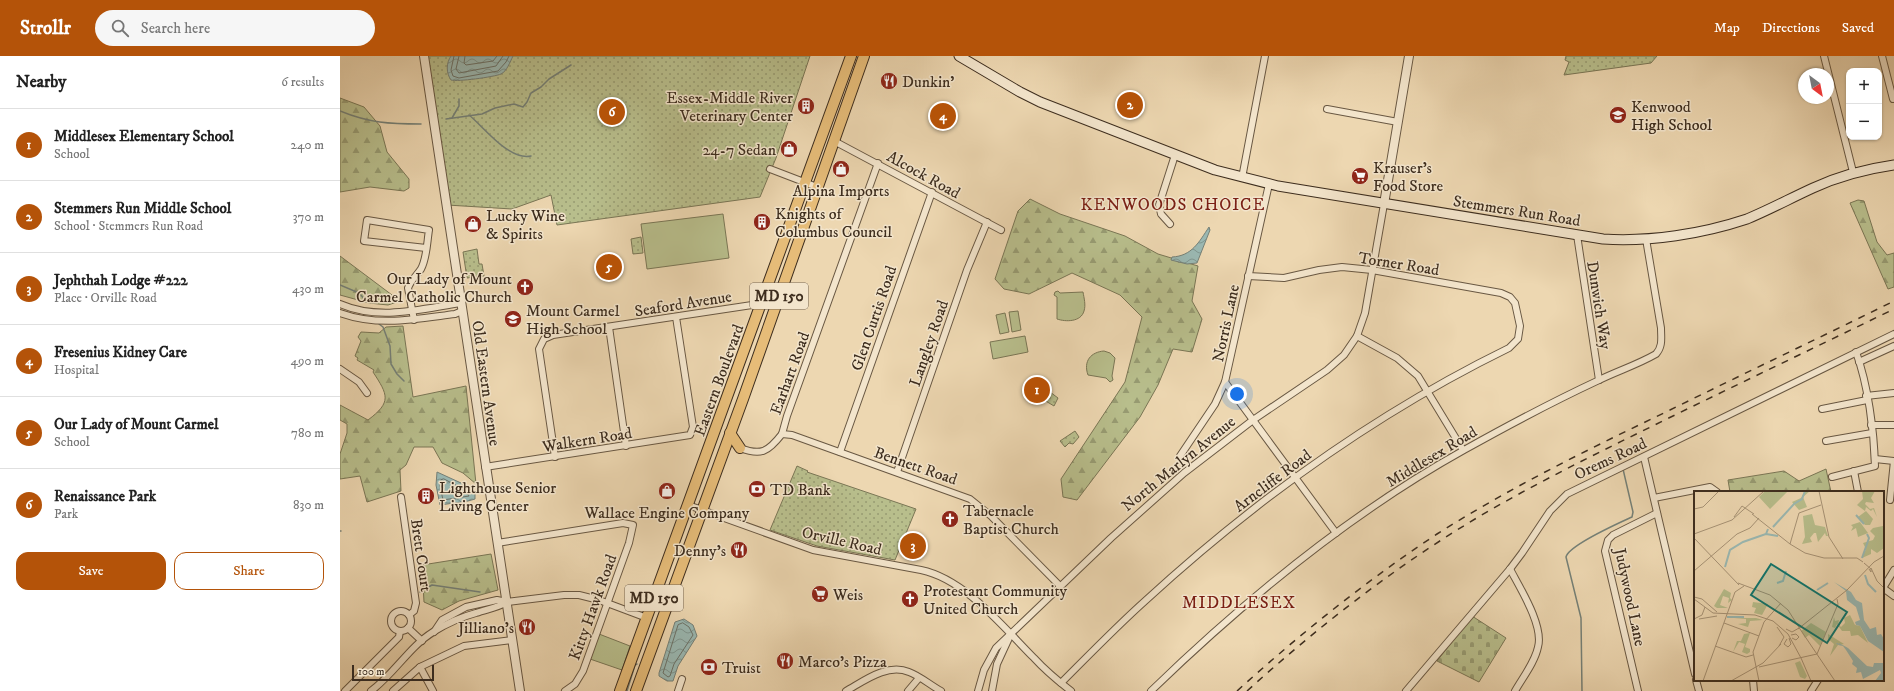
<!DOCTYPE html>
<html lang="en">
<head>
<meta charset="utf-8">
<style>
  :root { --surface:#fff; --page:#f6f6f6; --text:#222; --muted:#767676; --line:#e0e0e0; --accent:#b45309 }
  body { margin:0; font-family:"IM FELL DW Pica",serif; background:var(--page); color:var(--text) }
  .controls { position:absolute; right:12px; top:12px; display:grid; overflow:hidden; border-radius:8px; box-shadow:0 1px 3px #0004 }
  .controls button { width:36px; height:36px; display:grid; place-items:center; padding:0; border:0; border-bottom:1px solid var(--line); background:var(--surface); color:var(--text); font:20px sans-serif }
  .compass { position:absolute; left:1458px; top:12px; width:36px; height:36px; border-radius:50%; background:var(--surface); box-shadow:0 1px 3px #0004; rotate:148deg }
  .scale { position:absolute; left:12px; bottom:10px; width:82px; box-sizing:border-box; padding-left:4px; border:2px solid #3d2d1e; border-top:0; font-size:11px; line-height:14px; white-space:nowrap; color:#3d2d1e; -webkit-text-stroke:3px #f3e5cc; paint-order:stroke }
  .you { position:absolute; left:897px; top:338px; width:14px; height:14px; margin:-10px; border:3px solid #fff; border-radius:50%; background:#1a73e8; box-shadow:0 0 0 6px #1a73e833 }
  .badge { display:grid; place-items:center; width:26px; height:26px; border-radius:50%; background:var(--accent); color:#fff; font-size:13px; font-weight:700 }
  .pin { position:absolute; translate:-50% -50%; border:2px solid #fff; box-shadow:0 1px 4px #0006 }
  .list { margin:0; padding:0; list-style:none }
  h2 { display:flex; justify-content:space-between; align-items:center; height:52px; margin:0; padding:0 16px; font-size:17px }
  h2 small { font-size:13px; font-weight:400; color:var(--muted) }
  .list li { display:grid; grid-template-columns:26px 1fr auto; gap:12px; align-items:center; box-sizing:border-box; height:72px; padding:0 16px; border-top:1px solid var(--line) }
  .list b { display:block; font-size:15px; white-space:nowrap }
  .list p { margin:0; font-size:13px; white-space:nowrap; color:var(--muted) }
  .list em { font-size:13px; font-style:normal; color:var(--muted) }
  .actions { display:flex; gap:8px; padding:12px 16px }
  .actions a { flex:1; padding:9px 0; border:1px solid var(--accent); border-radius:12px; text-align:center; font-size:14px; color:var(--accent) }
  .actions .main { background:var(--accent); color:#fff }
  .icon { flex:none; width:22px; height:22px; fill:none; stroke:currentColor; stroke-width:2; stroke-linecap:round; stroke-linejoin:round }
  .map { position:relative; flex:none; width:1554px; height:635px; overflow:hidden }
  header { display:flex; align-items:center; gap:24px; box-sizing:border-box; height:56px; padding:0 20px; background:var(--accent); color:#fff }
  header strong { font-size:19px }
  nav { display:flex; gap:22px; margin-inline-start:auto; font-size:14px }
  .search { width:280px; height:36px; background:var(--page); display:flex; align-items:center; gap:10px; box-sizing:border-box; padding:0 14px; border-radius:22px; color:var(--muted); font-size:15px }
  main { display:flex }
  aside { flex:1; background:var(--surface) }
  .map>svg:first-child { display:block }
</style>
</head>
<body>
<header>
<strong>Strollr</strong>
<div class="search"><svg class="icon" aria-label="search" viewBox="0 0 24 24"><circle cx="10" cy="10" r="6"/><path d="M15 15l6 6"/></svg>Search here</div>
<nav><a>Map</a><a>Directions</a><a>Saved</a></nav>
</header>
<main>
<aside>
<h2>Nearby<small>6 results</small></h2>
<ul class="list">
<li><span class="badge">1</span><div><b>Middlesex Elementary School</b><p>School</p></div><em>240 m</em></li>
<li><span class="badge">2</span><div><b>Stemmers Run Middle School</b><p>School · Stemmers Run Road</p></div><em>370 m</em></li>
<li><span class="badge">3</span><div><b>Jephthah Lodge #222</b><p>Place · Orville Road</p></div><em>430 m</em></li>
<li><span class="badge">4</span><div><b>Fresenius Kidney Care</b><p>Hospital</p></div><em>490 m</em></li>
<li><span class="badge">5</span><div><b>Our Lady of Mount Carmel</b><p>School</p></div><em>780 m</em></li>
<li><span class="badge">6</span><div><b>Renaissance Park</b><p>Park</p></div><em>830 m</em></li>
</ul>
<div class="actions"><a class="main">Save</a><a>Share</a></div>
</aside>
<div class="map">
<svg width="1554" height="635" viewBox="0 0 1554 635">
  <defs>
    <pattern id="forest-firs" width="22" height="20" patternUnits="userSpaceOnUse"><rect width="22" height="20" fill="#b8be8c"/><path d="M5 1l3.5 6h-7zM16 11l3.5 6h-7z" fill="#979b72"/></pattern>
    <pattern id="cemetery-stones" width="16" height="16" patternUnits="userSpaceOnUse"><rect width="16" height="16" fill="#b8be8c"/><path d="M2 7V4a2 2 0 0 1 4 0v3zM10 15v-3a2 2 0 0 1 4 0v3z" fill="#979b72"/></pattern>
    <pattern id="park-dots" width="8" height="8" patternUnits="userSpaceOnUse"><rect width="8" height="8" fill="#b8be8c"/><path d="M2 2h.1M6 6h.1" fill="none" stroke="#979b72" stroke-width="1.8" stroke-linecap="round"/></pattern>
    <pattern id="water-waves" width="16" height="10" patternUnits="userSpaceOnUse"><rect width="16" height="10" fill="#9ab8b2"/><path d="M0 5q4-4 8 0t8 0" fill="none" stroke="#7f9690"/></pattern>
  </defs>
  <rect width="100%" height="100%" fill="#edd7b1"/>
  <filter id="stains"><feTurbulence type="fractalNoise" baseFrequency=".005" numOctaves="4"/><feColorMatrix values="0 0 0 0 .2 0 0 0 0 .09 0 0 0 0 .02 0 0 0 .5 -.17"/></filter>
  <radialGradient id="worn" r=".72"><stop offset=".6" stop-color="#630" stop-opacity="0"/><stop offset="1" stop-color="#630" stop-opacity=".3"/></radialGradient>
  <g fill="#b8be8c" stroke="#7a7655">
    <path d="M383,158L389,202L307,213L301,168Z"/>
    <path d="M718,235L720,237L743,236C744,242 746,249 744,255C741,266 726,266 717,263V241L714,239L715,236Z"/>
    <path d="M678,255L681,274L672,276L669,256Z"/>
    <path d="M665,257L669,276L660,278L656,259Z"/>
    <path d="M685,280L688,296L653,303L650,286Z"/>
    <path d="M764,295L770,297L775,302L772,320L773,324L770,326L766,322L748,319C743,305 751,296 764,295Z"/>
    <path d="M259,578L290,590L282,614L250,603Z"/>
  </g>
  <g fill="url(#forest-firs)" stroke="#7a7655">
    <path d="M0,42L24,51L40,70L47,96L69,123V132L64,135L30,131L0,136Z"/>
    <path d="M690,143L720,158L785,180L818,198L858,210L852,245L862,263L852,296L833,293L818,329L800,361L737,444L723,441L721,423L785,326L802,261L780,239L732,217L689,238L664,233L655,223L678,155Z"/>
    <path d="M1518,144L1524,145L1537,186L1547,199L1554,197V231L1548,233L1510,147Z"/>
    <path d="M0,200L60,245L48,249L29,247L0,239Z"/>
    <path d="M63,270L73,341L126,330L136,428L123,417L102,407L93,391H74L66,409L60,414L61,435L27,446L20,420L0,423V398L7,377V368L0,364V349L28,364C52,346 48,339 33,316L34,314L17,304L18,302L15,300L21,285L18,281L21,276L39,277L46,271Z"/>
    <path d="M1486,413L1491,436H1390L1388,424L1444,415L1459,425Z"/>
    <path d="M151,498L158,534L119,545L102,554L84,546L82,509Z"/>
  </g>
  <path fill="url(#cemetery-stones)" stroke="#7a7655" d="M1132,560L1166,582L1139,626L1097,605Z"/>
  <g fill="url(#park-dots)" stroke="#7a7655">
    <path d="M84,0H470L436,102L420,141L217,169L211,139L172,153L107,149Z"/>
    <path d="M1226,0H1317L1311,7L1224,19L1229,6L1225,4Z"/>
    <path d="M301,181L303,197L293,198L291,183Z"/>
    <path d="M137,193L139,208H142L144,220L127,222L123,196Z"/>
    <path d="M703,336H710L718,342L714,350L699,341Z"/>
    <path d="M735,375L739,381L733,388L729,387L725,391L720,385Z"/>
    <path d="M457,410L468,415L467,416L576,453L555,504L477,490L430,474Z"/>
  </g>
  <g fill="url(#water-waves)" stroke="#758077">
    <path d="M111,0H173C170,6 167,15 161,18C154,21 117,26 111,24C106,17 106,7 111,0Z"/>
    <path d="M869,171L870,174L857,207L847,208L831,204L832,201C852,200 859,186 869,171Z"/>
    <path d="M97,416L121,427L135,438V443L128,445L100,449L96,429Z"/>
    <path d="M344,563L353,569L357,580L338,610L333,625H327L319,620V617L335,566Z"/>
  </g>
  <g fill="none" stroke-linecap="round" stroke-linejoin="round">
    <g stroke="#6c7268" stroke-width="1">
      <path d="M114,0L111,14L113,20L119,22L158,15L166,6L169,0"/>
      <path d="M119,0L116,13L119,17L156,10L163,0"/>
      <path d="M125,0L124,7L126,9L153,5L157,0"/>
      <path d="M104,423L125,434L129,440L103,444L100,430L101,424Z"/>
      <path d="M343,567L349,571L353,579L334,608L330,620L328,621L323,617L338,569Z"/>
    </g>
    <g stroke="#758077" stroke-width="1.5">
      <path d="M0,55C29,67 50,68 81,68"/>
      <path d="M129,59C144,71 169,105 191,100"/>
      <path d="M112,62L119,50V43"/>
      <path d="M106,63L142,58L155,52L174,48L183,51L187,46L191,37L201,31L209,23L231,9"/>
      <path d="M0,229L19,237L27,246"/>
      <path d="M39,268L43,271L50,290L51,308L57,318L64,325"/>
      <path d="M0,475H1"/>
      <path d="M80,536L92,529L140,536"/>
      <path d="M287,635L295,609L297,608"/>
      <path d="M1242,635L1241,562L1226,501C1229,489 1279,467 1292,461L1293,456L1283,413"/>
    </g>
    <defs>
      <g id="minor">
        <path d="M1484,0L1513,116"/>
        <path d="M1542,0L1553,43"/>
        <path d="M987,53L1058,66"/>
        <path d="M494,85L661,174"/>
        <path d="M430,113L477,131"/>
        <path d="M902,122L925,0"/>
        <path d="M830,168L821,158L819,149L835,99"/>
        <path d="M1237,179L1259,324"/>
        <path d="M0,248C39,265 81,253 121,247"/>
        <path d="M0,257C39,271 76,263 115,258L122,255"/>
        <path d="M74,264L68,232C71,224 77,219 81,213C87,202 87,186 89,174L27,164L24,185L86,192"/>
        <path d="M269,271L286,390"/>
        <path d="M1017,280L1057,302L1078,320L1123,394"/>
        <path d="M1519,306L1554,290"/>
        <path d="M0,313L19,326L27,337"/>
        <path d="M885,326L996,477"/>
        <path d="M1526,340L1554,337"/>
        <path d="M1482,353L1527,344"/>
        <path d="M1531,369H1554"/>
        <path d="M442,378L447,360L538,107"/>
        <path d="M1486,385L1532,377"/>
        <path d="M400,392C421,400 428,396 442,378L452,379L630,443L651,460L720,530"/>
        <path d="M500,396L592,136"/>
        <path d="M840,400L875,348L885,326L929,128"/>
        <path d="M215,401L199,293L204,283L213,279L412,249L420,250"/>
        <path d="M1304,401L1355,618"/>
        <path d="M1535,403L1554,405"/>
        <path d="M145,411L350,379L353,371L336,261"/>
        <path d="M1514,415L1518,436"/>
        <path d="M557,416L627,214L647,166"/>
        <path d="M1492,421L1535,410C1534,374 1528,329 1516,296"/>
        <path d="M61,441L76,547L74,555L69,559"/>
        <path d="M1314,442L1370,431L1377,436"/>
        <path d="M1550,444L1554,405"/>
        <path d="M348,449L473,494L581,514C625,523 663,571 694,602C705,614 718,625 731,635"/>
        <path d="M157,487L283,467L293,469L289,487L243,615L235,628L225,635"/>
        <path d="M1170,513C1180,532 1204,570 1198,591C1195,606 1183,621 1175,635"/>
        <path d="M1543,532L1554,514"/>
        <path d="M1543,532L1554,540"/>
        <circle cx="61" cy="565" r="10"/>
        <path d="M68,572L82,585"/>
        <path d="M94,576L102,564L126,551L157,544L167,546L224,539H239L259,544L307,562"/>
        <path d="M80,611L93,635"/>
        <path d="M1356,624L1359,635"/>
        <path d="M1413,624L1414,635"/>
        <path d="M721,627C749,599 776,571 805,545C914,445 1036,357 1169,292L1178,283L1180,270L1175,247L1170,241L1161,237L1032,214L1002,211L979,214L944,222L908,220"/>
        <path d="M5,635L59,581L60,575"/>
        <path d="M31,635C54,618 69,591 93,576C106,568 121,561 136,557C147,553 157,552 167,546"/>
        <path d="M53,635L80,611L124,590L172,584"/>
        <path d="M338,635L342,623"/>
        <path d="M506,635C524,625 547,607 569,616C580,620 590,629 601,635"/>
        <path d="M568,635L579,622"/>
        <path d="M638,635L644,614L656,592L771,482L844,417L913,364L987,314L1004,299L1017,280L1025,257L1044,148"/>
        <path d="M652,635L657,608L669,582"/>
        <path d="M811,635C905,544 1009,458 1124,394C1167,370 1212,346 1257,325C1277,315 1297,309 1316,298C1323,290 1321,282 1321,272L1306,183"/>
        <path d="M1066,635L1170,513L1182,497L1210,455L1227,438L1554,278"/>
        <path d="M1298,635L1265,495L1268,484L1273,479L1317,457"/>
        <path d="M1471,635L1478,624"/>
      </g>
      <g id="tertiary">
        <path d="M84,0L180,635"/>
        <path d="M1044,148L1069,0"/>
      </g>
      <path id="secondary" d="M619,0L680,36L700,46L875,114L938,130L1263,183C1310,186 1362,178 1407,163C1429,154 1451,142 1473,132C1499,120 1526,113 1554,109"/>
      <g id="primary">
        <path d="M390,377L400,392"/>
        <path d="M280,635L511,0"/>
        <path d="M296,635L403,343L524,0"/>
      </g>
    </defs>
    <use href="#minor" stroke="#695843" stroke-width="8"/>
    <use href="#tertiary" stroke="#695843" stroke-width="10"/>
    <use href="#secondary" stroke="#3d2d1e" stroke-width="11"/>
    <use href="#primary" stroke="#3d2d1e" stroke-width="12"/>
    <use href="#minor" stroke="#f3e5cc" stroke-width="6"/>
    <use href="#tertiary" stroke="#f3e5cc" stroke-width="8"/>
    <use href="#secondary" stroke="#f3e5cc" stroke-width="9"/>
    <use href="#primary" stroke="#e6bc78" stroke-width="10"/>
    <g stroke="#3d2d1e" stroke-width="1.5" stroke-dasharray="7 7" stroke-linecap="butt">
      <path d="M897,635C960,578 1026,525 1097,478C1171,431 1249,393 1328,355C1403,318 1479,282 1554,245"/>
      <path d="M907,635C979,570 1056,510 1140,460C1205,422 1272,390 1339,357C1411,322 1482,288 1554,253"/>
    </g>
  </g>
  <defs>
    <symbol id="restaurant-disc" viewBox="-11 -11 22 22"><circle r="9.5" fill="#8f2418" stroke="#f3e5cc"/><path d="M-5-6h1v4h1v-4h1v4h1v-4h1v5L-1.5 .5V6h-2V.5L-5-1ZM5-6V6H3V1.5H1.5Q1.5-4 5-6Z" fill="#fff"/></symbol>
    <symbol id="building-disc" viewBox="-11 -11 22 22"><circle r="9.5" fill="#8f2418" stroke="#f3e5cc"/><path d="M-4-6H4V6H1V3H-1V6H-4ZM-2.5-4.3h1.7v1.8h-1.7ZM.8-4.3h1.7v1.8H.8ZM-2.5-1h1.7V.8h-1.7ZM.8-1h1.7V.8H.8Z" fill="#fff"/></symbol>
    <symbol id="school-disc" viewBox="-11 -11 22 22"><circle r="9.5" fill="#8f2418" stroke="#f3e5cc"/><path d="M0-5L7-2L0 1L-7-2ZM-4 1L0 2.5L4 1V4Q0 6-4 4Z" fill="#fff"/></symbol>
    <symbol id="shop-disc" viewBox="-11 -11 22 22"><circle r="9.5" fill="#8f2418" stroke="#f3e5cc"/><path d="M-5-2.5h2.3a2.7 3.5 0 0 1 5.4 0H5L5.5 6h-11ZM-1.5-2.5h3a1.5 2.3 0 0 0-3 0Z" fill="#fff"/></symbol>
    <symbol id="supermarket-disc" viewBox="-11 -11 22 22"><circle r="9.5" fill="#8f2418" stroke="#f3e5cc"/><path d="M-6-5.5h2.5l.6 2H6L4.5 2H-2.5L-4.4-4H-6ZM-1.5 3.2a1.3 1.3 0 1 0 .1 0ZM3 3.2a1.3 1.3 0 1 0 .1 0Z" fill="#fff"/></symbol>
    <symbol id="church-disc" viewBox="-11 -11 22 22"><circle r="9.5" fill="#8f2418" stroke="#f3e5cc"/><path d="M-1.2-6h2.4v3.5h3.3v2.4h-3.3V6h-2.4V-.1h-3.3v-2.4h3.3Z" fill="#fff"/></symbol>
    <symbol id="bank-disc" viewBox="-11 -11 22 22"><circle r="9.5" fill="#8f2418" stroke="#f3e5cc"/><path d="M-6-4H6V4H-6ZM0-2.3a2.3 2.3 0 1 0 0 4.6a2.3 2.3 0 1 0 0-4.6Z" fill="#fff"/></symbol>
  </defs>
  <g fill-rule="evenodd">
    <use href="#restaurant-disc" x="539" y="15" width="20" height="20"/>
    <use href="#building-disc" x="456" y="40" width="20" height="20"/>
    <use href="#school-disc" x="1268" y="49" width="20" height="20"/>
    <use href="#shop-disc" x="439" y="83" width="20" height="20"/>
    <use href="#shop-disc" x="491" y="103" width="20" height="20"/>
    <use href="#supermarket-disc" x="1010" y="110" width="20" height="20"/>
    <use href="#building-disc" x="412" y="156" width="20" height="20"/>
    <use href="#shop-disc" x="123" y="158" width="20" height="20"/>
    <use href="#church-disc" x="175" y="221" width="20" height="20"/>
    <use href="#school-disc" x="163" y="253" width="20" height="20"/>
    <use href="#bank-disc" x="407" y="423" width="20" height="20"/>
    <use href="#shop-disc" x="317" y="425" width="20" height="20"/>
    <use href="#building-disc" x="76" y="430" width="20" height="20"/>
    <use href="#church-disc" x="600" y="453" width="20" height="20"/>
    <use href="#restaurant-disc" x="389" y="484" width="20" height="20"/>
    <use href="#supermarket-disc" x="470" y="528" width="20" height="20"/>
    <use href="#church-disc" x="560" y="533" width="20" height="20"/>
    <use href="#restaurant-disc" x="177" y="561" width="20" height="20"/>
    <use href="#restaurant-disc" x="435" y="595" width="20" height="20"/>
    <use href="#bank-disc" x="359" y="601" width="20" height="20"/>
  </g>
  <g text-anchor="middle" stroke-width="3" stroke-linejoin="round" paint-order="stroke">
    <g fill="#f3e5cc" stroke="#746452" stroke-width="1">
      <rect x="410" y="227" width="58" height="26" rx="3"/>
      <rect x="285" y="529" width="58" height="26" rx="3"/>
    </g>
    <g font-size="15" font-weight="bold" fill="#3d2d1e">
      <text x="439" y="245">MD 150</text>
      <text x="314" y="547">MD 150</text>
    </g>
    <g font-size="16" fill="#3d2d1e" stroke="#f3e5cc" text-anchor="start">
      <text x="562" y="31">Dunkin'</text>
      <text x="453" y="47" text-anchor="end">Essex-Middle River<tspan x="453" dy="18">Veterinary Center</tspan></text>
      <text x="1291" y="56">Kenwood<tspan x="1291" dy="18">High School</tspan></text>
      <text x="436" y="99" text-anchor="end">24-7 Sedan</text>
      <text x="1033" y="117">Krauser's<tspan x="1033" dy="18">Food Store</tspan></text>
      <text x="501" y="140" text-anchor="middle">Alpina Imports</text>
      <text x="435" y="163">Knights of<tspan x="435" dy="18">Columbus Council</tspan></text>
      <text x="146" y="165">Lucky Wine<tspan x="146" dy="18">&amp; Spirits</tspan></text>
      <text x="172" y="228" text-anchor="end">Our Lady of Mount<tspan x="172" dy="18">Carmel Catholic Church</tspan></text>
      <text x="186" y="260">Mount Carmel<tspan x="186" dy="18">High School</tspan></text>
      <text x="99" y="437">Lighthouse Senior<tspan x="99" dy="18">Living Center</tspan></text>
      <text x="430" y="439">TD Bank</text>
      <text x="623" y="460">Tabernacle<tspan x="623" dy="18">Baptist Church</tspan></text>
      <text x="327" y="462" text-anchor="middle">Wallace Engine Company</text>
      <text x="386" y="500" text-anchor="end">Denny's</text>
      <text x="583" y="540">Protestant Community<tspan x="583" dy="18">United Church</tspan></text>
      <text x="493" y="544">Weis</text>
      <text x="174" y="577" text-anchor="end">Jilliano’s</text>
      <text x="458" y="611">Marco's Pizza</text>
      <text x="382" y="617">Truist</text>
    </g>
    <g font-size="16" fill="#3d2d1e" stroke="#f3e5cc">
      <text transform="translate(584 118) rotate(29)" y="6">Alcock Road</text>
      <text transform="translate(1177 154) rotate(9)" y="6">Stemmers Run Road</text>
      <text transform="translate(1059 207) rotate(9)" y="6">Torner Road</text>
      <text transform="translate(343 247) rotate(-9)" y="6">Seaford Avenue</text>
      <text transform="translate(1260 249) rotate(81)" y="6">Dunwich Way</text>
      <text transform="translate(533 262) rotate(-71)" y="6">Glen Curtis Road</text>
      <text transform="translate(885 267) rotate(-78)" y="6">Norris Lane</text>
      <text transform="translate(588 287) rotate(-71)" y="6">Langley Road</text>
      <text transform="translate(449 317) rotate(-70)" y="6">Earhart Road</text>
      <text transform="translate(378 324) rotate(-70)" y="6">Eastern Boulevard</text>
      <text transform="translate(147 327) rotate(82)" y="6">Old Eastern Avenue</text>
      <text transform="translate(247 383) rotate(-9)" y="6">Walkern Road</text>
      <text transform="translate(1091 400) rotate(-31)" y="6">Middlesex Road</text>
      <text transform="translate(1270 402) rotate(-25)" y="6">Orems Road</text>
      <text transform="translate(838 407) rotate(-39)" y="6">North Marlyn Avenue</text>
      <text transform="translate(576 409) rotate(19)" y="6">Bennett Road</text>
      <text transform="translate(932 424) rotate(-37)" y="6">Arncliffe Road</text>
      <text transform="translate(502 484) rotate(13)" y="6">Orville Road</text>
      <text transform="translate(82 499) rotate(82)" y="6">Brett Court</text>
      <text transform="translate(1291 541) rotate(78)" y="6">Judywood Lane</text>
      <text transform="translate(252 551) rotate(-70)" y="6">Kitty Hawk Road</text>
    </g>
    <g font-size="17" letter-spacing="1" fill="#7a1f14" stroke="#f3e5cc">
      <text x="833" y="154">KENWOODS CHOICE</text>
      <text x="899" y="552">MIDDLESEX</text>
    </g>
  </g>
  <g transform="translate(1354 435)">
    <rect width="190" height="190" fill="#edd7b1"/>
    <path d="M30,98L37,102L36,107L38,109L34,112L35,107L29,105L26,114L34,117H23L20,115Z" fill="#b8be8c"/>
    <path d="M71,0H94L76,18L65,6ZM111,0H116L109,6L113,16L105,19L98,11L107,7ZM168,0H181L177,7L180,12L172,11L171,13L176,18L180,17L183,26L179,18L177,20L172,16L171,20L163,14L161,16L169,8ZM172,20L179,28L176,34H171L164,26ZM118,23L121,34L131,36L134,45H132L131,42L124,51L122,42H120L116,47L118,51L108,53L111,46L109,25ZM190,27V57L183,62L177,58V63L168,67L172,58L169,52L179,49L181,45L176,40L179,37L189,35ZM166,31L174,42L164,46L162,37L157,40L159,36L157,34ZM156,124L161,134L166,135L174,152L164,144L157,145L156,140H148L143,133L141,137L138,136L140,126L141,130L145,129L144,133L147,136L151,132L150,127ZM40,127H62L69,129L56,130L54,136L44,133L52,132V128ZM56,142L51,156L56,158V161L53,163L48,161L51,153L45,151L39,161L43,150H47L50,143ZM134,143L150,153L144,154L136,165L140,153L134,148ZM106,170L113,185L111,188L106,186L101,172Z" fill="#b8be8c"/>
    <path d="M59,111L74,113L68,124L60,122L62,117L58,116ZM117,132L132,141L126,155L115,144L111,147L107,140Z" fill="#b8be8c"/>
    <path d="M140,91L157,101L162,109L168,112L170,129L176,138L182,136L183,144L187,143L190,148V161L174,150L166,135L162,134L161,131L166,129L162,116L153,109L152,100ZM142,152H144V154L145,152L154,157L173,175L179,176L180,172H190V189L181,190L187,182L186,179L169,188L167,181L162,182L163,177L158,173L159,170L152,159L149,155L144,154Z" fill="#9ab8b2"/>
    <path fill="none" stroke="#9ab8b2" stroke-width="2" d="M162,24L170,33M79,36L100,13L108,8L111,0M72,43L84,45M168,67L175,47L173,43M31,76L36,59L49,51L72,43L74,38M171,84L174,93L182,101M83,92L89,90L92,80M123,99L134,92M33,126H50"/>
    <path fill="none" stroke="#a79376" stroke-width="1" d="M125,0L135,46L149,68M0,18L9,16L25,0M58,23L96,53L111,62L130,67H163L169,71M40,26L48,15L60,23M0,43L38,29L70,0M0,47L45,94M96,53L105,22L127,14M170,72L177,78V81L175,78M177,77L183,90L190,97M0,80L43,43L56,37L65,27M44,92L76,104L94,119L106,138M0,106L8,108L23,121M0,108L19,122L61,124L79,130L94,143L107,167M0,128L8,124L11,116M5,128L23,125M30,132L65,145M83,136L90,146L85,155M92,138L98,141L105,137M104,138L153,99L180,71L190,65M106,138L141,190M97,144L102,143L105,146L102,149L98,147M93,148L90,153L94,156L97,153L95,147M21,155L52,166L59,164M107,167L117,190M65,176L123,163L144,113L143,108M9,190L41,101L50,95M37,190L69,172L87,153M65,190L59,161L70,131L87,112"/>
    <path fill="#0f766e" fill-opacity="0.15" stroke="#0f766e" stroke-width="2" d="M77,73L153,121L133,152L57,104Z"/>
    <rect width="190" height="190" fill="none" stroke="#3d2d1e" stroke-width="2"/>
  </g>
  <rect width="100%" height="100%" filter="url(#stains)"/>
  <rect width="100%" height="100%" fill="url(#worn)"/>
</svg>
<div class="controls">
<button>+</button>
<button>−</button>
</div>
<svg class="compass" viewBox="-18 -18 36 36"><path d="M0-13l5 13h-10z" fill="#e53935"/><path d="M0 13l5-13h-10z" fill="#767676"/></svg>
<div class="scale">100 m</div>
<div class="you"></div>
<div class="pin badge" style="left:697px;top:334px">1</div>
<div class="pin badge" style="left:790px;top:49px">2</div>
<div class="pin badge" style="left:573px;top:490px">3</div>
<div class="pin badge" style="left:603px;top:60px">4</div>
<div class="pin badge" style="left:269px;top:211px">5</div>
<div class="pin badge" style="left:272px;top:56px">6</div>
</div>
</main>
</body>
</html>
